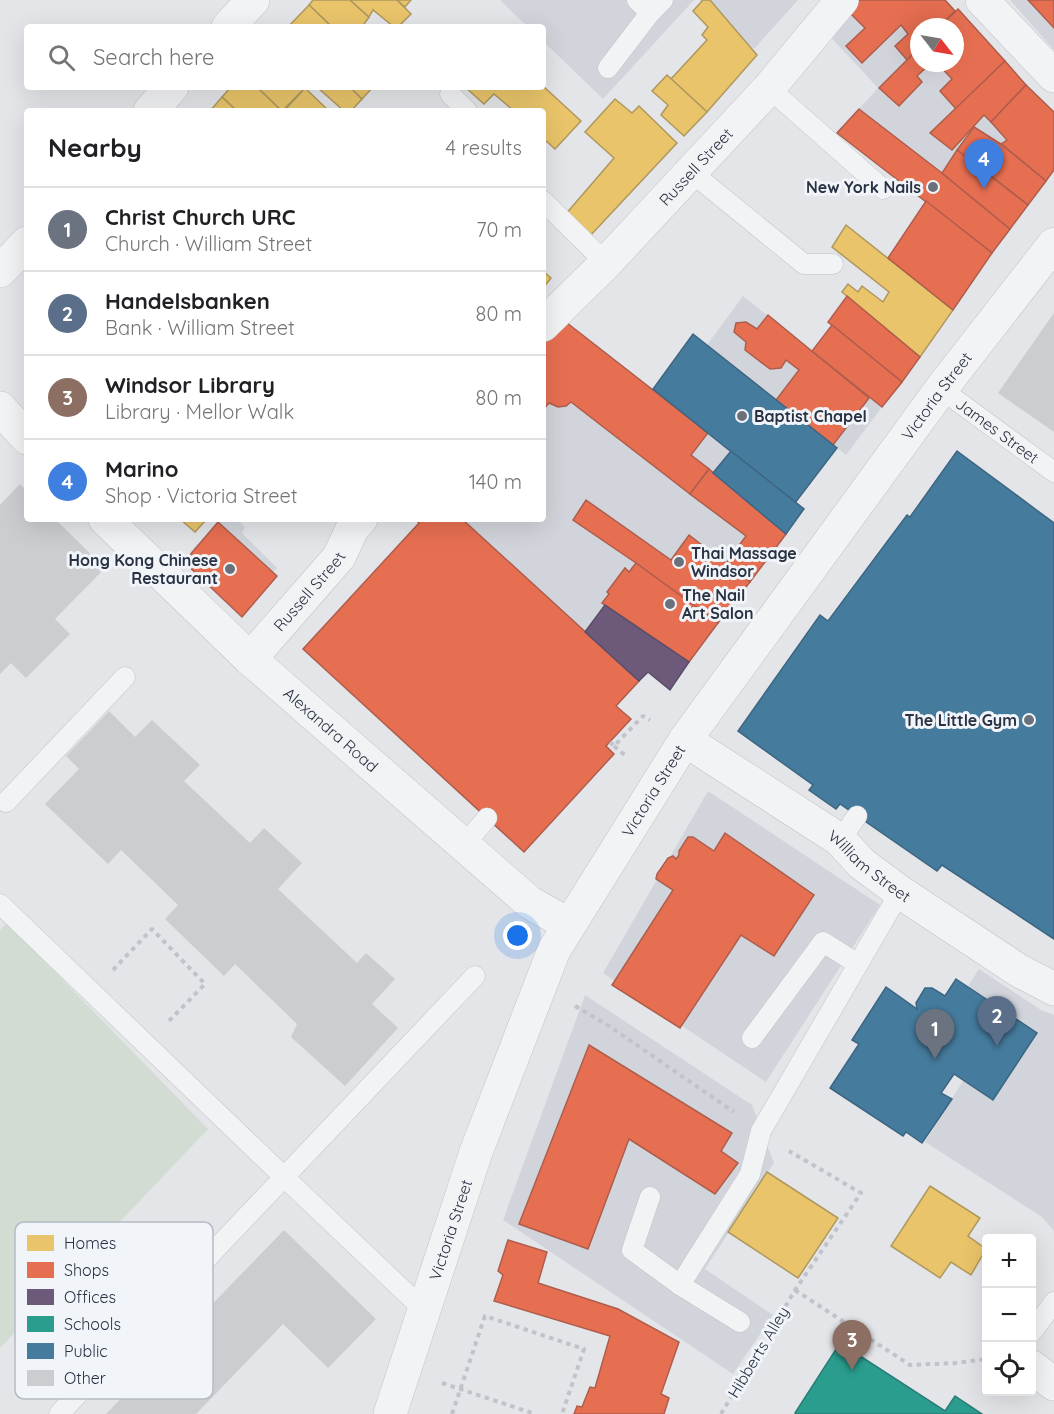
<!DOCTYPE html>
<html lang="en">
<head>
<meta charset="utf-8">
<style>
  :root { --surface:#fff; --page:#f6f6f6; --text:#202124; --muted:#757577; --line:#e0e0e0; --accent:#6a717d }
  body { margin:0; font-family:Quicksand,sans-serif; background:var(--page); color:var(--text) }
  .controls { position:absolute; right:18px; bottom:18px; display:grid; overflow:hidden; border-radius:6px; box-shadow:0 6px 24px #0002 }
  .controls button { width:54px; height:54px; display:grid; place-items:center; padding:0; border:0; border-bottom:2px solid var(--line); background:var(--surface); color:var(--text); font:30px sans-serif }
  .compass { position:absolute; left:910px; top:18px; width:54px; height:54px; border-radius:50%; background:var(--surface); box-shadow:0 6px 24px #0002; rotate:121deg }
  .you { position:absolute; left:518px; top:936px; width:21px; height:21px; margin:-15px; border:4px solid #fff; border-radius:50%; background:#1a73e8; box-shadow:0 0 0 9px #1a73e833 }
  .badge { display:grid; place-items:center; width:39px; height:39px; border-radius:50%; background:var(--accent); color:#fff; font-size:20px; font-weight:700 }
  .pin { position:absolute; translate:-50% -50px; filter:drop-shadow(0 2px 3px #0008) }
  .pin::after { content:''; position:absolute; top:32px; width:21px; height:18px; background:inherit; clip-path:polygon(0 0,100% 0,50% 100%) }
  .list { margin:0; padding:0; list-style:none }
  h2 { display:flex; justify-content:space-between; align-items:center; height:78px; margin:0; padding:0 24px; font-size:26px }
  h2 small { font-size:20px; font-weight:400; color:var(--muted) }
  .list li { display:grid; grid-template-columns:39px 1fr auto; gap:18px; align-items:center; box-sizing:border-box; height:84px; padding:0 24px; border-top:2px solid var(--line) }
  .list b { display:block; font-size:22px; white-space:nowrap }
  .list p { margin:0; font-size:20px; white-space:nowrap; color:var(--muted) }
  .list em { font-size:20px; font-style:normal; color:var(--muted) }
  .icon { flex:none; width:33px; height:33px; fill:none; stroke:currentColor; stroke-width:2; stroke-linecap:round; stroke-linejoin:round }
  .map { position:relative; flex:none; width:1054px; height:1414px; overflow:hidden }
  .search { position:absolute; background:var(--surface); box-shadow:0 6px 24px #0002; left:24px; top:24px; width:522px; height:66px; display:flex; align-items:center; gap:15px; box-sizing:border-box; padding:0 21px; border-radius:6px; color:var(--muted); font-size:22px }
  .panel { position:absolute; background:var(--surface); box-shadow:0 6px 24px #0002; left:24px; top:108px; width:522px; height:414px; border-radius:6px }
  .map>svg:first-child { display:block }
</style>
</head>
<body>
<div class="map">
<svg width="1054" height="1414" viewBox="0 0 1054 1414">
  <rect width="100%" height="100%" fill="#e3e5e8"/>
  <g fill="#d1d5db" fill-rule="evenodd">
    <path d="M502,0H694L603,99L543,41V27H528L501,1Z"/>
    <path d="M699,0H798L754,49Z"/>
    <path d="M855,0H945L955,11L958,9L1005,61L1054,170L992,253L837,133L878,88L825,31ZM919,27H955V63H919Z"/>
    <path d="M1010,0H1054V50Z"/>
    <path d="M743,296L882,407L846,455L707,345Z"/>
    <path d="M562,319L708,433L804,509L719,621L670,690L648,673L639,681L462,519H543V340Z"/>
    <path d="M221,519H237L245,527L242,533L277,568L243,603L190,552Z"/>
    <path d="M708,791L880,905L766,1082L603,973Z"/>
    <path d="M979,969L1041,1010L1054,1015V1231L1042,1217L925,1142L969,1071L933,1043Z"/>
    <path d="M585,995L752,1105L774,1163L705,1269L773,1315L733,1374L503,1220Z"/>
  </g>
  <path fill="#d3dcd3" d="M7,923L208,1129L0,1348V930Z"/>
  <g fill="#e9c46a" stroke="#af985e" stroke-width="1.5">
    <path d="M313,0H350L369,17L362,27H332L309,5Z"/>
    <path d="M350,0H397L411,14L398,27H394L373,10L369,17Z"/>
    <path d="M397,0H411L405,7Z"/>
    <path d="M703,0H710L757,55L707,112L671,79L707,40L702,35L708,27L693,11Z"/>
    <path d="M309,5L332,27H288Z"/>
    <path d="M667,75L707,112L684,136L661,115L668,105L652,91Z"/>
    <path d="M543,86L581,121L555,149L544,139L543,140V111H514L494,94L484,104L465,87H543Z"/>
    <path d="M231,87H257L282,111H237L222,97Z"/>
    <path d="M257,87H304L305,88L282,111Z"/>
    <path d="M317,87H350L362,99L351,111H344Z"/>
    <path d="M350,87H373L362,99Z"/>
    <path d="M305,88L329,111H284Z"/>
    <path d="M222,97L237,111H210Z"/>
    <path d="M615,99L632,113L639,106L677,143L589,237L565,215L614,158L585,132Z"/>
    <path d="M846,225L953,310L920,357L842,292L848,284L858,292L862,286L883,302L889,292L832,247Z"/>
    <path d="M543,271L551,278L543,288Z"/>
    <path d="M180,519H207L195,532Z"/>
    <path d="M767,1172L838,1218L798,1278L728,1232Z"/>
    <path d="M930,1186L980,1218L968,1236L986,1249L971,1275L951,1262L940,1278L891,1246Z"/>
  </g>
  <g fill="#e76f51" stroke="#ae5d4d" stroke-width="1.5">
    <path d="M855,0H945L955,11L939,27H919V48L907,60L895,46L908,34L901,25L862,63L846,46L865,28L846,9Z"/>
    <path d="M1028,0H1054V28Z"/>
    <path d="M958,9L1005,61L956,109L940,91L952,79L937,63H955V27H939Z"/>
    <path d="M919,48V63H931L917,76L922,82L899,106L879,88Z"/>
    <path d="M1005,61L1026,85L991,122L984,115L952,150L930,133Z"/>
    <path d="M1026,85L1054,112V170L1046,181L1001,144L1007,140L991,122Z"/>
    <path d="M859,109L942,173L1010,229L992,253L837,133Z"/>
    <path d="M974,127L1001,144L1046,181L1028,205L957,150Z"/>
    <path d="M957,150L1028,205L1010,229L942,173Z"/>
    <path d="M926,201L992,253L953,310L888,258Z"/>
    <path d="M847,296L920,357L902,382L828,322Z"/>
    <path d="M768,315L869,398L833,445L776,400L799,370L786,360L781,368L770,369L745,350L746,342L734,332L736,323L746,322L757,329Z"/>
    <path d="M562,319L708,433L691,455L709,469L690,494L571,402L566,406L558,407L549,403L543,410V340Z"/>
    <path d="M832,325L902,382L882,407L812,351Z"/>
    <path d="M709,469L786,534L750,582L726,563L746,536L690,494Z"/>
    <path d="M586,500L671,560L689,535L750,582L718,623L636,563L573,520Z"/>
    <path d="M415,519H462L639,681L616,706L631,719L606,746L614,754L524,852L303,649L419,523Z"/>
    <path d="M218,522L277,576L242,617L184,562Z"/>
    <path d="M636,563L718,623L689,662L602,603L609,594L607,592L625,568L629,572Z"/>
    <path d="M725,833L814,895L774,956L741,935L680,1028L612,985L673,890L656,879L657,874L668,858L673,856L676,859L679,855V851L688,837H693L714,851Z"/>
    <path d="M589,1045L732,1133L721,1151L738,1163L715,1194L629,1139L588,1249L519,1224Z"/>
    <path d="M508,1240L547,1252L538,1283L618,1309L679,1342L661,1394L669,1398L664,1414H574L577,1406L582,1407L590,1387L595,1388L610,1336L494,1301L503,1275L498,1271Z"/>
  </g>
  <path fill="#6d597a" stroke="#594d6a" stroke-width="1.5" d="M605,605L689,662L670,690L648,672L639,681L585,632Z"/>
  <path fill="#2a9d8f" stroke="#2a7d78" stroke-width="1.5" d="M840,1343L945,1411L955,1396L982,1414H797L795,1413Z"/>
  <g fill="#457b9d" stroke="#3d6582" stroke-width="1.5">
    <path d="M693,334L837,448L795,503L653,389Z"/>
    <path d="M731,451L804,509L786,534L713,473Z"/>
    <path d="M957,451L1054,523V939L942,865L937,871L840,804L836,809L809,790L813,785L738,731L820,615L828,621L907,515L910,517Z"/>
    <path d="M956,979L1037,1033L993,1100L954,1074L941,1093L952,1099L922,1143L906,1132L903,1136L830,1088L859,1044L852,1040L886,987L917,1009L916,1003L925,988H932L945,996Z"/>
  </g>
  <g fill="#cbcdd1">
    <path d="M1054,313V432L998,393Z"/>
    <path d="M20,484L27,491V519H55L105,568L55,619L70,634L26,678L11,663L0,674V505Z"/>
    <path d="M109,711L135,737L152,720L200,765L184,781L250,843L264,828L302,863L278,889L357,963L366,953L395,979L372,1004L398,1028L345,1086L291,1037L297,1024L235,964L224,976L165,919L178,905L121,850L108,864L45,804L79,769L66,756Z"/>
    <path d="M284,1230L376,1319L328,1368L283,1324L196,1414H106Z"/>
  </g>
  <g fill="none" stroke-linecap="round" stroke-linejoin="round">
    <defs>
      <g id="service">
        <path d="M637,0L650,13"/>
        <path d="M608,68L650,13L663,0"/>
        <path d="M769,88L883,189"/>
        <path d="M450,94L467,111"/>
        <path d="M691,172L804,264H833"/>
        <path d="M543,201L606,263"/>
        <path id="s1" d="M941,389L1054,472"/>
        <path d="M6,802L125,677"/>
        <path d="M840,840L857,816"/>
        <path d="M464,845L487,818"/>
        <path d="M0,904L284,1177L424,1310"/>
        <path d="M752,1038L823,942L858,964"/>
        <path d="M650,1197L632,1250L680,1285L740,1322"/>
        <path d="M680,1285L750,1174L761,1131L900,892"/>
        <path d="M1032,1332L1054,1302"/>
        <path d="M59,1414L475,976"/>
      </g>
      <g id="minor">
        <path d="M982,0L1054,76"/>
        <path d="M228,27L253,0"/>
        <path d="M150,111L172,87"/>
        <path d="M0,271L27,243"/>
        <path id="s2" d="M543,325L606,263L769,88L842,0"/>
        <path d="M0,408L27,438"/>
        <path id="s3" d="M105,519L250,659L529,902L569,925"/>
        <path id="s4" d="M250,659L339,557L352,529L361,519"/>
        <path id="s5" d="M685,740L840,840L862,864L900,892L1018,970L1054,989"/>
        <path d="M1032,1367L1054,1384"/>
      </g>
      <g id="tertiary">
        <path id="s6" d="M390,1414L476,1152L554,950L685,740L941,389L1054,244"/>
      </g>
    </defs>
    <use href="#service" stroke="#c1c3c6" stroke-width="21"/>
    <use href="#minor" stroke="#c1c3c6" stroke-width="34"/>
    <use href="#tertiary" stroke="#c1c3c6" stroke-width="34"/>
    <g stroke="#c2c3c8" stroke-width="4" stroke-dasharray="4.5 4.5" stroke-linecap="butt">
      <path d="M610,742L614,746L643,716L650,720"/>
      <path d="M614,746L627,757"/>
      <path d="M113,970L152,929L205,984L169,1021"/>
      <path d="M575,1006L609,1026L734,1112"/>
      <path d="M795,1290L910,1365L956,1363L986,1359"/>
      <path d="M772,1330L795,1290L861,1193L789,1151"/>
      <path d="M442,1383L535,1414"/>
      <path d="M452,1414L485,1316L584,1349L562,1414"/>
      <path d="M721,1414L760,1349"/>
    </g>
    <use href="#service" stroke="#f2f3f5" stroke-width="20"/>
    <use href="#minor" stroke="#f2f3f5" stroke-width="33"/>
    <use href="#tertiary" stroke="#f2f3f5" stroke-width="33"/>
  </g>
  <g fill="#6a717d" stroke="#f1f4f8" stroke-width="2">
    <circle cx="933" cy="187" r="6"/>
    <circle cx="742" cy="416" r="6"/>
    <circle cx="679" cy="562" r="6"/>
    <circle cx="230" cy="569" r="6"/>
    <circle cx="670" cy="604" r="6"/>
    <circle cx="1029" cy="720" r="6"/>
  </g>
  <g text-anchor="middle" stroke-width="6" stroke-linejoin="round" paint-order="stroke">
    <g font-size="16" fill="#293243" stroke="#f1f4f8">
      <text dy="6" stroke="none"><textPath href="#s2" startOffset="220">Russell Street</textPath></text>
      <text dy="6" stroke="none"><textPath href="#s6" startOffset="1166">Victoria Street</textPath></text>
      <text dy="6" stroke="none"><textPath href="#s1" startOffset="70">James Street</textPath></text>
      <text dy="6" stroke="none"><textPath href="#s4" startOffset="90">Russell Street</textPath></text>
      <text dy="6" stroke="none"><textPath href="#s3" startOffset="309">Alexandra Road</textPath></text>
      <text dy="6" stroke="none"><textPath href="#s6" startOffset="680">Victoria Street</textPath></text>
      <text dy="6" stroke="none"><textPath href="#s5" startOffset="224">William Street</textPath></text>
      <text dy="6" stroke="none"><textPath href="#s6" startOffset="194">Victoria Street</textPath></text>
      <text transform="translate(758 1352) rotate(-59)" y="6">Hibberts Alley</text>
    </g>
    <g font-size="16" font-weight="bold" fill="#293243" stroke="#f1f4f8" text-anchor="end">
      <text x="921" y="193">New York Nails</text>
      <text x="754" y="422" text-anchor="start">Baptist Chapel</text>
      <text x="691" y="559" text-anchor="start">Thai Massage<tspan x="691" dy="18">Windsor</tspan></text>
      <text x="218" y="566">Hong Kong Chinese<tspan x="218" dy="18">Restaurant</tspan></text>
      <text x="682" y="601" text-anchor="start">The Nail<tspan x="682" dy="18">Art Salon</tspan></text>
      <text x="1017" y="726">The Little Gym</text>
    </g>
  </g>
  <rect x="15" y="1222" width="198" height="177" rx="9" fill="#f1f4f8" stroke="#b5bac2" stroke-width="1.5"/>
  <rect x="27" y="1235" width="27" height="16" fill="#e9c46a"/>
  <rect x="27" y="1262" width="27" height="16" fill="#e76f51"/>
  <rect x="27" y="1289" width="27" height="16" fill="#6d597a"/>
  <rect x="27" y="1316" width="27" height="16" fill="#2a9d8f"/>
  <rect x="27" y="1343" width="27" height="16" fill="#457b9d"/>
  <rect x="27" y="1370" width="27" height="16" fill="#cbcdd1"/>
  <g font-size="16" fill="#293243">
    <text x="64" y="1249">Homes</text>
    <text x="64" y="1276">Shops</text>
    <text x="64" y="1303">Offices</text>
    <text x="64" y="1330">Schools</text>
    <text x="64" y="1357">Public</text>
    <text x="64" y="1384">Other</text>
  </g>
</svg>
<div class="controls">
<button>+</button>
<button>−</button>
<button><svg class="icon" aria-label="locate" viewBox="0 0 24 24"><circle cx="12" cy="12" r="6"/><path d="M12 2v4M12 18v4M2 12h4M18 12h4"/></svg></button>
</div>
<svg class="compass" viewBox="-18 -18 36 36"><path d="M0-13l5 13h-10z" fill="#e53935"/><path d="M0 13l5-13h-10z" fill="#757577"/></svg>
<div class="you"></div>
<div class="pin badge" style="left:935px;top:1059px;background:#6b7280">1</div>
<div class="pin badge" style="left:997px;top:1046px;background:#5c6f8a">2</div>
<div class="pin badge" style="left:852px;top:1370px;background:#8d6e63">3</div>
<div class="pin badge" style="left:984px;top:189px;background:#3f7fe0">4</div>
<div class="search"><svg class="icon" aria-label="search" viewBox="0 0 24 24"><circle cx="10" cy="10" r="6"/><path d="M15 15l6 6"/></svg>Search here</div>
<section class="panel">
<h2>Nearby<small>4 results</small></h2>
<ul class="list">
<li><span class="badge" style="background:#6b7280">1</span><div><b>Christ Church URC</b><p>Church · William Street</p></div><em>70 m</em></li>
<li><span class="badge" style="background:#5c6f8a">2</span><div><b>Handelsbanken</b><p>Bank · William Street</p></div><em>80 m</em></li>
<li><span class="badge" style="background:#8d6e63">3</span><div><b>Windsor Library</b><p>Library · Mellor Walk</p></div><em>80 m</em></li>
<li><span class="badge" style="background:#3f7fe0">4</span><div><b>Marino</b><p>Shop · Victoria Street</p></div><em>140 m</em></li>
</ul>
</section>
</div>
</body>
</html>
